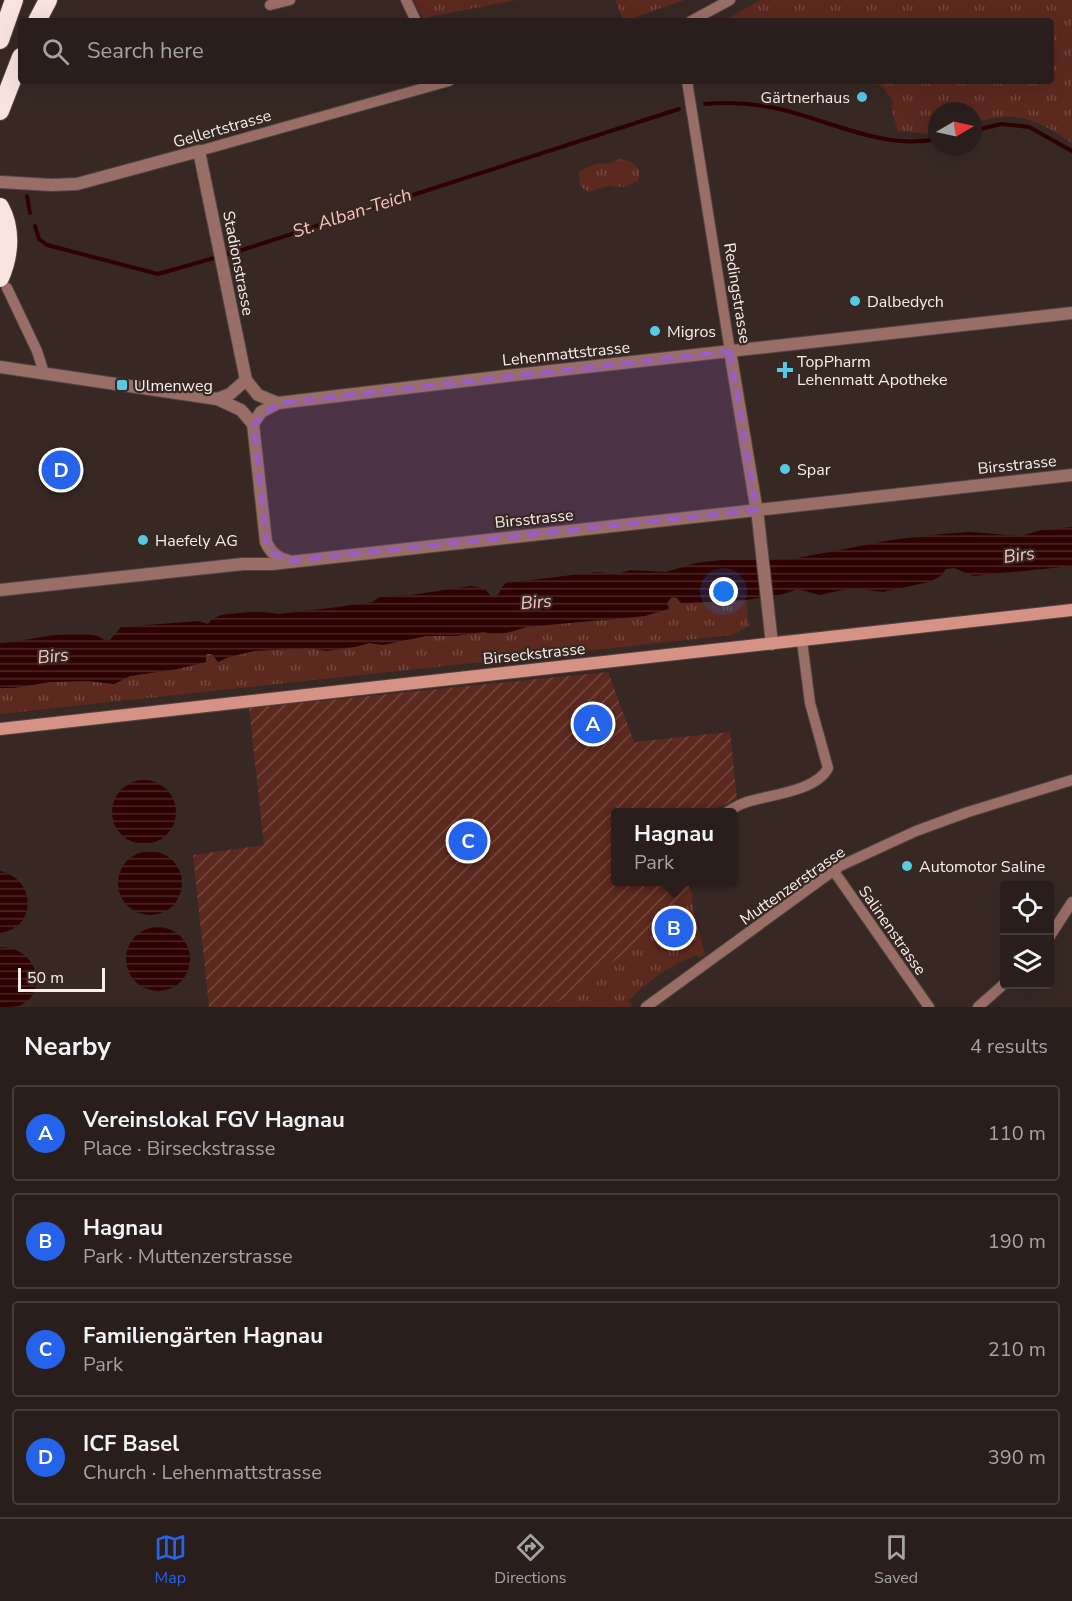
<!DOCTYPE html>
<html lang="en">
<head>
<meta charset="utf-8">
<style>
  :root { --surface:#291e1b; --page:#312724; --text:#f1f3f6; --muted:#a5a2a3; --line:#453c3a; --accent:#2563eb }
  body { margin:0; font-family:"Nunito Sans",sans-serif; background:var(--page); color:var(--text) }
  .controls { position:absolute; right:18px; bottom:18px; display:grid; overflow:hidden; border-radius:6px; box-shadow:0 6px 24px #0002 }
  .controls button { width:54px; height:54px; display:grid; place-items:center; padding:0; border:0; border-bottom:2px solid var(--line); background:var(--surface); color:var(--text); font:30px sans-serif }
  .compass { position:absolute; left:928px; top:102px; width:54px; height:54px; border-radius:50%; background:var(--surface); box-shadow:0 6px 24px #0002; rotate:81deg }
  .scale { position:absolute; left:18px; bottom:15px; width:87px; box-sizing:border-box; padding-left:6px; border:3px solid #f9eeec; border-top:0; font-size:16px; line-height:21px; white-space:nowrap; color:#f9eeec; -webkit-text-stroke:4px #372824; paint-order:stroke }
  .you { position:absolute; left:724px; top:592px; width:21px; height:21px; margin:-15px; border:4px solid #fff; border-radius:50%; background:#1a73e8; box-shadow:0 0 0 9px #1a73e833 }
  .badge { display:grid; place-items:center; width:39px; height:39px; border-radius:50%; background:var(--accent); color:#fff; font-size:20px; font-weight:700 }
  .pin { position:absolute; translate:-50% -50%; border:3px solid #fff; box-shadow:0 2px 6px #0006 }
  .popup { position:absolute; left:611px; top:808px; width:126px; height:78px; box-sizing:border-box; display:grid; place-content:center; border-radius:6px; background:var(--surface); filter:drop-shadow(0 2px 4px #0005); font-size:20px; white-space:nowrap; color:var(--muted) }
  .popup b { font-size:22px; color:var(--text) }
  .popup::after { content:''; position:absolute; left:50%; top:100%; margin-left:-12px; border:12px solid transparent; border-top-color:var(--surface) }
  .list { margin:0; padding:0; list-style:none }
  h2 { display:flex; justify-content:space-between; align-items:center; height:78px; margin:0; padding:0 24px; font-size:26px }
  h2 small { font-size:20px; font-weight:400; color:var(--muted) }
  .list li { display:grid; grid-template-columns:39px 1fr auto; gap:18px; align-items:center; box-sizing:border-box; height:96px; margin:0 12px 12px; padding:0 12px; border:2px solid var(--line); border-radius:6px }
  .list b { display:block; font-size:22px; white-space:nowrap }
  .list p { margin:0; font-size:20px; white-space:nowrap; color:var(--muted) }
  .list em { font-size:20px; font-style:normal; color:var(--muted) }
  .icon { flex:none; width:33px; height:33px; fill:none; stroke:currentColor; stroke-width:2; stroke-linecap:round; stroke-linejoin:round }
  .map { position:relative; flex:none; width:1072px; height:1007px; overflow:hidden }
  .search { position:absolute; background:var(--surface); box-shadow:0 6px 24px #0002; left:18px; right:18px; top:18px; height:66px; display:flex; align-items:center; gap:15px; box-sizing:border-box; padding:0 21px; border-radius:6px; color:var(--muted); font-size:22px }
  .sheet { height:510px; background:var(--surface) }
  nav { display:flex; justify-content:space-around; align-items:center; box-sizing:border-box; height:84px; border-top:2px solid var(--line); background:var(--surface); font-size:16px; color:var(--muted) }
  nav a { display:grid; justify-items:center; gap:3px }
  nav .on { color:var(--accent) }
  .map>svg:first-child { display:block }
</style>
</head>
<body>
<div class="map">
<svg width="1072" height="1007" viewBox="0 0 1072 1007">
  <defs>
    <pattern id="grass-tufts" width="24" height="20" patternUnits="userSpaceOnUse" patternTransform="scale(1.5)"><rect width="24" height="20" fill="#5c291f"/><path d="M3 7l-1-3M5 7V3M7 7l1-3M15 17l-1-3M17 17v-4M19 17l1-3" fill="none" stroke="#744840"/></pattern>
    <pattern id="garden-furrows" width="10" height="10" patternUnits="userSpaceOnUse" patternTransform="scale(1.5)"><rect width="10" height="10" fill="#5c291f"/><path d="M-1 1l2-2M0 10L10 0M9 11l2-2" fill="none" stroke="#744840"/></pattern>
    <pattern id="water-rules" width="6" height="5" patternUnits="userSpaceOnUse" patternTransform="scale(1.5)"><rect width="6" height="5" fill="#2d0200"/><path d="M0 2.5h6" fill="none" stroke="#4c2725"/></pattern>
  </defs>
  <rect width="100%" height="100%" fill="#372824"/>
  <g fill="url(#grass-tufts)">
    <path d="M413,0H516L423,18Z"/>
    <path d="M615,0H684L624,21Z"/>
    <path d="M760,0H1072V143C1054,130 1029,115 1006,117C995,117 984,120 973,122V111H937V131L926,134L898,131L892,111L893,101L880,85L846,81H1051V21H723Z"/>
    <path d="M620,159C633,161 643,166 638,181L624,187L608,186L588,192L580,186L579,171L596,164L610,163Z"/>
    <path d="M671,597L678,598L681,603L746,600L749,626L732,635L0,714V688H14L50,682L88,681L114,684L130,676L177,669L205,662L206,654H212L218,662L229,657L254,651L308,648L326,651L355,647L369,643L383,645L426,636H455L484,632L490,634L506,633L527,627L576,621L613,620L667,603Z"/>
    <path d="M692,894V903L705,955L700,958L696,955C670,965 648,981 628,1001L632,1006L630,1007H549L574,992Z"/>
  </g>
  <path fill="url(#garden-furrows)" d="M608,672L634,742L730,732L737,798L711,812H616V882H688L692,894L677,912L574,992L549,1007H209L193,855L264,845L249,708Z"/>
  <g fill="url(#water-rules)">
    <path d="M1072,527V566L973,576L954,568L946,569L941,576L929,582L883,592L853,588L819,595L798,589L784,594L746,600L688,603H681L677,598L672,597L667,603L669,609L645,616L527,627L506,633L490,634L484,632L455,636H426L383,645L369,643L355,647L326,651L308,648L254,651L229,657L218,662L212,654H206V662L177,669L130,676L114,684L88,681L50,682L14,688H0V643C24,642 87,624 104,640H110L121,627L199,621L208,624L212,619L221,615L258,611L278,614L330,608L372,602L381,596L411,595L471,586L485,589L492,597L498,595L502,587L506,583L597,572L618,574L630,570L666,572L696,563L721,560L792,559L891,540L942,534L970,532L1020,536L1042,530Z"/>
    <circle cx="144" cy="812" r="32"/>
    <circle cx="150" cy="883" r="32"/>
    <path d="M0,871C36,879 38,927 0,933Z"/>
    <circle cx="158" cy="959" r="32"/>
    <path d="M0,947C39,947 49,994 19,1006C13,1007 6,1007 0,1007Z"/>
  </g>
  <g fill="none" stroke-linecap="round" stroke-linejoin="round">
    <g stroke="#2d0200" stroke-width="4">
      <path d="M705,104C726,102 749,103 770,107C824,117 881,151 937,139"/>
      <path d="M973,131L1001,124L1029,127L1072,151"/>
      <path d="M27,196L30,213"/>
      <path d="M35,226L39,239L47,245L158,274L242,250L679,109"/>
    </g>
    <defs>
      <g id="minor">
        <path d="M406,0L416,21"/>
        <path d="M270,5L290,0"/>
        <path d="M691,21L730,0"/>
        <path d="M687,81L730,351"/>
        <path d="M199,151L449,81"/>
        <path d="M7,288L37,351L44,373"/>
        <path d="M727,812C732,809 738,805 744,803C766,795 816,792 828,768L810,703L802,641"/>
        <path d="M833,870L929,1007"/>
        <path d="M1050,936L1072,902"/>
        <path d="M646,1007L840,866L916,831L968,812L1072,780"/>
        <path d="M978,1007L1004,984"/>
      </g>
      <g id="tertiary">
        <path d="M0,182L52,185L77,184L199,151L246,380L258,395L278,403"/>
        <path d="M730,351L758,518L772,644"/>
        <path d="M0,367L217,399L241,410L253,424L266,542C271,553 277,558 289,561"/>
        <path d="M217,399L230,394L246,380"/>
        <path d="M253,424L261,412L278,403L506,376L1072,313"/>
        <path d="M0,590L243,564H272L1072,475"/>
      </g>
      <path id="secondary" d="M0,729L1072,610"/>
      <g id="motorway">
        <path d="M37,21L48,0"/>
        <path d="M0,40L14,0"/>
        <path d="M0,111L21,57"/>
        <path d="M0,207C12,229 10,255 0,278"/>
      </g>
    </defs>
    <use href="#minor" stroke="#524440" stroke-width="12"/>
    <use href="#tertiary" stroke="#524440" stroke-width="14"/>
    <use href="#secondary" stroke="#524440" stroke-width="14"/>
    <use href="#motorway" stroke="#524440" stroke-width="20"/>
    <use href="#minor" stroke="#986e66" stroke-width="10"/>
    <use href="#tertiary" stroke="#986e66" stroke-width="12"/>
    <use href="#secondary" stroke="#d69385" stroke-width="12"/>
    <use href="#motorway" stroke="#f9e3de" stroke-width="18"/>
  </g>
  <path fill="#9a5cca" fill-opacity="0.2" stroke="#9a5cca" stroke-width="4.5" stroke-dasharray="12 8" stroke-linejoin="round" d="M730,351L757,510L290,561L272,553L266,542L253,424L278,403Z"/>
  <g fill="#58c9e3" stroke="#372824" stroke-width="2">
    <circle cx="862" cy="97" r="6"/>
    <circle cx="855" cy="301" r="6"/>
    <circle cx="655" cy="331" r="6"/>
    <path d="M782 361h6v6h6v6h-6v6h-6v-6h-6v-6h6z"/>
    <rect x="116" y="379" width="12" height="12" rx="3"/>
    <circle cx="785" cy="469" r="6"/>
    <circle cx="143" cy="540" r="6"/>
    <circle cx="907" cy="866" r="6"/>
  </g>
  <g text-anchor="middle" stroke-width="4.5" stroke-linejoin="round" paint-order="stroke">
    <g font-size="16" fill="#f9eeec" stroke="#372824" text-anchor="start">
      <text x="850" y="103" text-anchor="end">Gärtnerhaus</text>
      <text x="867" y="307">Dalbedych</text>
      <text x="667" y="337">Migros</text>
      <text x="797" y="367">TopPharm<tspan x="797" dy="18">Lehenmatt Apotheke</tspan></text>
      <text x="134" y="391">Ulmenweg</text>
      <text x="797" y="475">Spar</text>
      <text x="155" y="546">Haefely AG</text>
      <text x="919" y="872">Automotor Saline</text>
    </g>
    <g font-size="16" fill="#f9eeec" stroke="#372824">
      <text transform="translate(222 128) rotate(-16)" y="6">Gellertstrasse</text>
      <text transform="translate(239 263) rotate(79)" y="6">Stadionstrasse</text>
      <text transform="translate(738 293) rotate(81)" y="6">Redingstrasse</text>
      <text transform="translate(566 353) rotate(-6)" y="6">Lehenmattstrasse</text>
      <text transform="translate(1017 464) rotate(-6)" y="6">Birsstrasse</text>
      <text transform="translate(534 518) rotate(-6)" y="6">Birsstrasse</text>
      <text transform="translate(534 653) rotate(-6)" y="6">Birseckstrasse</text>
      <text transform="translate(792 885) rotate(-35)" y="6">Muttenzerstrasse</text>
      <text transform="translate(893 930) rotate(55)" y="6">Salinenstrasse</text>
    </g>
    <g font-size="18" font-style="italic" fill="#fac6bb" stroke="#372824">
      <text transform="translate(352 213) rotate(-18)" y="6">St. Alban-Teich</text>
      <text transform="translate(1019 555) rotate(-8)" y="6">Birs</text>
      <text transform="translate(536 602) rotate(-5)" y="6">Birs</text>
      <text transform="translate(53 656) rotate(-6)" y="6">Birs</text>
    </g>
  </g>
</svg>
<div class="controls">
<button><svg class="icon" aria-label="locate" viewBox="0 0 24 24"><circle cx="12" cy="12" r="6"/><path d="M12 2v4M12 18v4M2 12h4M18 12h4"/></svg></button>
<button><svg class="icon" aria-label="layers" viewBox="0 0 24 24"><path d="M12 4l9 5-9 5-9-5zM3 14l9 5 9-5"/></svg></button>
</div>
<svg class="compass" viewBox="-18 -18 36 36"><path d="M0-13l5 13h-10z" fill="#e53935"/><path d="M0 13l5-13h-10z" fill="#a5a2a3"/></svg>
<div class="scale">50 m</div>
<div class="you"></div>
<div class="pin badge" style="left:593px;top:724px">A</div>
<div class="pin badge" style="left:674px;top:928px">B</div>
<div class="popup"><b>Hagnau</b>Park</div>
<div class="pin badge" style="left:468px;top:841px">C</div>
<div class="pin badge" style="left:61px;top:470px">D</div>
<div class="search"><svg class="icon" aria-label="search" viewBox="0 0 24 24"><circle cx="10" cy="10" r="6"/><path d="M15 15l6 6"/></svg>Search here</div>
</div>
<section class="sheet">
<h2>Nearby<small>4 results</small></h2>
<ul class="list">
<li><span class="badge">A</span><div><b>Vereinslokal FGV Hagnau</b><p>Place · Birseckstrasse</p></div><em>110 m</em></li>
<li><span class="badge">B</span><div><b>Hagnau</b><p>Park · Muttenzerstrasse</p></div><em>190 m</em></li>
<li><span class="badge">C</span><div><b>Familiengärten Hagnau</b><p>Park</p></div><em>210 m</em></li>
<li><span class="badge">D</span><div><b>ICF Basel</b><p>Church · Lehenmattstrasse</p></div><em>390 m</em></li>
</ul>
</section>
<nav>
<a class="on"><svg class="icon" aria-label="map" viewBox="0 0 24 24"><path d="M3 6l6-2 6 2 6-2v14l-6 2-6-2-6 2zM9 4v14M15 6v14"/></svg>Map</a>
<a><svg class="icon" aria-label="directions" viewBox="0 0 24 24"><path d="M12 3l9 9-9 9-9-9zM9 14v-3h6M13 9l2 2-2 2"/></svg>Directions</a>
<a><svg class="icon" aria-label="saved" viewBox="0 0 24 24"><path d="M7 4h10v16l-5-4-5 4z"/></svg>Saved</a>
</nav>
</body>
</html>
